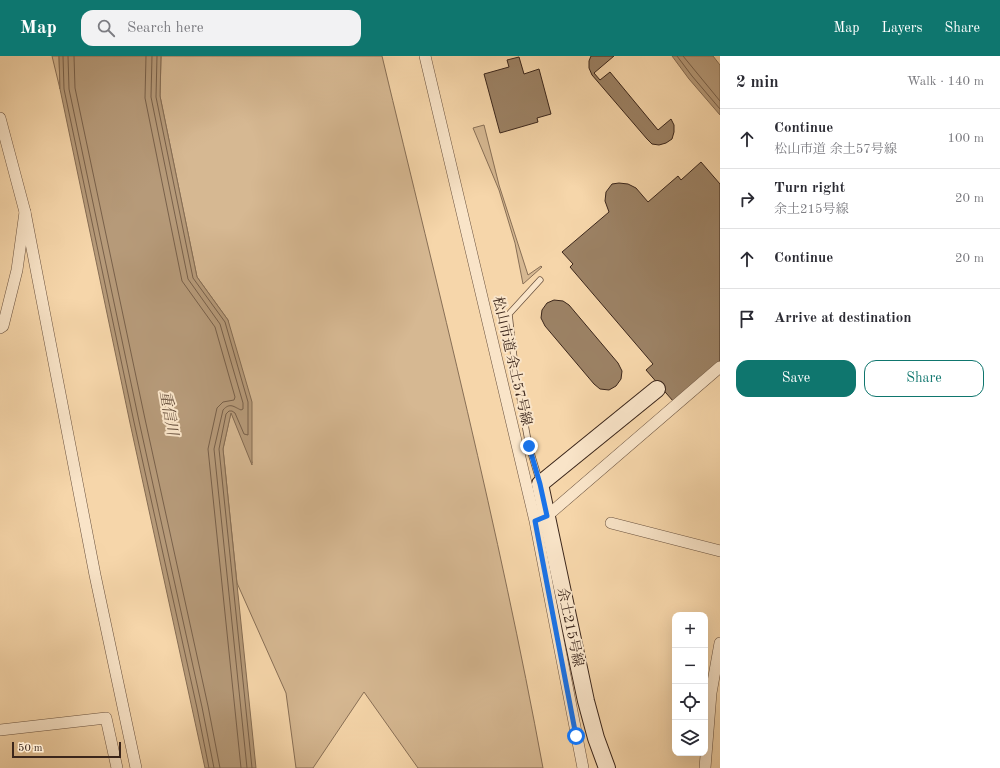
<!DOCTYPE html>
<html lang="en">
<head>
<meta charset="utf-8">
<style>
  :root { --surface:#fff; --page:#f2f2f3; --text:#2b2b33; --muted:#7c7c81; --line:#e1e1e2; --accent:#0f766e }
  body { margin:0; font-family:"Old Standard TT","Noto Serif JP",serif; background:var(--page); color:var(--text) }
  .controls { position:absolute; right:12px; bottom:12px; display:grid; overflow:hidden; border-radius:8px; box-shadow:0 4px 16px #0002 }
  .controls button { width:36px; height:36px; display:grid; place-items:center; padding:0; border:0; border-bottom:1px solid var(--line); background:var(--surface); color:var(--text); font:20px sans-serif }
  .scale { position:absolute; left:12px; bottom:10px; width:109px; box-sizing:border-box; padding-left:4px; border:2px solid #3b261b; border-top:0; font-size:11px; line-height:14px; white-space:nowrap; color:#3b261b; -webkit-text-stroke:3px #f9e4c8; paint-order:stroke }
  .stop { position:absolute; width:12px; height:12px; margin:-9px; border:3px solid #1a73e8; border-radius:50%; background:#fff }
  .stop.end { background:#1a73e8; border-color:#fff; box-shadow:0 1px 4px #0008 }
  .list { margin:0; padding:0; list-style:none }
  h2 { display:flex; justify-content:space-between; align-items:center; height:52px; margin:0; padding:0 16px; font-size:17px }
  h2 small { font-size:13px; font-weight:400; color:var(--muted) }
  .list li { display:grid; grid-template-columns:26px 1fr auto; gap:12px; align-items:center; box-sizing:border-box; height:60px; padding:0 16px; border-top:1px solid var(--line) }
  .list b { display:block; font-size:15px; white-space:nowrap }
  .list p { margin:0; font-size:13px; white-space:nowrap; color:var(--muted) }
  .list em { font-size:13px; font-style:normal; color:var(--muted) }
  .actions { display:flex; gap:8px; padding:12px 16px }
  .actions a { flex:1; padding:9px 0; border:1px solid var(--accent); border-radius:12px; text-align:center; font-size:14px; color:var(--accent) }
  .actions .main { background:var(--accent); color:#fff }
  .icon { flex:none; width:22px; height:22px; fill:none; stroke:currentColor; stroke-width:2; stroke-linecap:round; stroke-linejoin:round }
  .map { position:relative; flex:none; width:720px; height:712px; overflow:hidden }
  header { display:flex; align-items:center; gap:24px; box-sizing:border-box; height:56px; padding:0 20px; background:var(--accent); color:#fff }
  header strong { font-size:19px }
  nav { display:flex; gap:22px; margin-inline-start:auto; font-size:14px }
  .search { width:280px; height:36px; background:var(--page); display:flex; align-items:center; gap:10px; box-sizing:border-box; padding:0 14px; border-radius:12px; color:var(--muted); font-size:15px }
  main { display:flex }
  aside { flex:1; background:var(--surface) }
  .map>svg:first-child { display:block }
</style>
</head>
<body>
<header>
<strong>Map</strong>
<div class="search"><svg class="icon" aria-label="search" viewBox="0 0 24 24"><circle cx="10" cy="10" r="6"/><path d="M15 15l6 6"/></svg>Search here</div>
<nav><a>Map</a><a>Layers</a><a>Share</a></nav>
</header>
<main>
<div class="map">
<svg width="720" height="712" viewBox="0 0 720 712">
  <rect width="100%" height="100%" fill="#f6d6aa"/>
  <filter id="stains"><feTurbulence type="fractalNoise" baseFrequency=".005" numOctaves="4"/><feColorMatrix values="0 0 0 0 .2 0 0 0 0 .09 0 0 0 0 .02 0 0 0 .5 -.17"/></filter>
  <radialGradient id="worn" r=".72"><stop offset=".6" stop-color="#630" stop-opacity="0"/><stop offset="1" stop-color="#630" stop-opacity=".3"/></radialGradient>
  <g fill="#d6b892" stroke="#886f56">
    <path d="M52,0H59L60,33Z"/>
    <path d="M161,0H382C439,237 499,473 543,712H418L364,636L313,712H296L286,637L237,527L223,393L231,356L252,407L228,264L197,221L160,40Z"/>
    <path d="M484,69L499,129L528,219L541,210L542,211L523,228L515,187L499,134L473,72Z"/>
  </g>
  <g fill="#b69a79" stroke="#856c53">
    <path d="M59,0H161L160,40L197,221L228,264L252,346V409L231,357L223,393L256,712H205L130,367L60,33Z"/>
    <path d="M672,0H713L720,9V59L689,23Z"/>
  </g>
  <g fill="none" stroke-linecap="round" stroke-linejoin="round">
    <g stroke="#78604a" stroke-width="1">
      <path d="M63,0L64,33L134,366L197,652L209,712"/>
      <path d="M68,0L69,33L139,365L202,651L214,712"/>
      <path d="M74,0L75,32L145,363L208,650L220,712"/>
      <path d="M146,0L145,42L182,225L215,271L235,341L234,344L223,346L217,352L208,393L241,712"/>
      <path d="M152,0L151,41L188,223L220,268L243,347V353L241,354C234,351 230,346 223,354L214,393L247,712"/>
      <path d="M157,0L156,41L193,222L225,266L248,346V379L244,378L235,357L232,355H229L226,358L219,393L252,712"/>
      <path d="M677,0L692,20L720,53"/>
      <path d="M683,0L720,45"/>
    </g>
  </g>
  <g fill="#9c8265" stroke="#3b261b">
    <path d="M591,0H614L594,17L600,24L610,16L658,74L671,63L674,69V76L672,83L666,87L659,89L652,88L647,83L592,19L589,12V5Z"/>
    <path d="M519,1L524,18L539,13L551,58L537,62L538,66L500,77L484,18L509,11L507,4Z"/>
    <path d="M701,106L720,128V305L673,345L646,314L653,308L570,211L573,208L562,196L609,156L605,145L606,136L612,128L619,127L628,128L636,132L648,146L678,120L681,124Z"/>
    <path d="M554,244L563,245L569,249L618,307L622,315L621,323L616,330L609,334L600,333L594,328L545,270L541,262L542,254L547,247Z"/>
  </g>
  <g fill="none" stroke-linecap="round" stroke-linejoin="round">
    <defs>
      <path id="lane" d="M540,427L529,390L516,320L509,258L540,224"/>
      <g id="street">
        <path d="M425,0L535,465L583,712"/>
        <path d="M0,62L25,156L17,214L3,270L0,272"/>
        <path d="M25,156L95,519L136,712"/>
        <path d="M542,462L547,460L720,311"/>
        <path d="M611,467L720,495"/>
        <path d="M0,674L106,662L117,712"/>
        <path d="M705,712L711,637L720,587"/>
      </g>
      <path id="secondary" d="M607,712L596,682L586,645L540,428L657,333"/>
    </defs>
    <use href="#lane" stroke="#6a523f" stroke-width="7"/>
    <use href="#street" stroke="#6a523f" stroke-width="12"/>
    <use href="#secondary" stroke="#3b261b" stroke-width="18"/>
    <use href="#lane" stroke="#f9e4c8" stroke-width="5.5"/>
    <use href="#street" stroke="#f9e4c8" stroke-width="11"/>
    <use href="#secondary" stroke="#f9e4c8" stroke-width="16"/>
  </g>
  <g fill="none" stroke-linecap="round" stroke-linejoin="round">
    <path stroke="#1a73e8" stroke-width="5" d="M529,390L540,428L547,460L535,465L576,680"/>
  </g>
  <g text-anchor="middle" stroke-width="4" stroke-linejoin="round" paint-order="stroke">
    <g font-size="14" fill="#3b261b" stroke="#f9e4c8">
      <text transform="translate(513 305) rotate(77)" y="5">松山市道 余土57号線</text>
      <text transform="translate(571 571) rotate(78)" y="5">余土215号線</text>
    </g>
    <g font-size="15" font-style="italic" fill="#604937" stroke="#f9e4c8">
      <text transform="translate(169 357) rotate(80)" y="5">重信川</text>
    </g>
  </g>
  <rect width="100%" height="100%" filter="url(#stains)"/>
  <rect width="100%" height="100%" fill="url(#worn)"/>
</svg>
<div class="controls">
<button>+</button>
<button>−</button>
<button><svg class="icon" aria-label="locate" viewBox="0 0 24 24"><circle cx="12" cy="12" r="6"/><path d="M12 2v4M12 18v4M2 12h4M18 12h4"/></svg></button>
<button><svg class="icon" aria-label="layers" viewBox="0 0 24 24"><path d="M12 4l9 5-9 5-9-5zM3 14l9 5 9-5"/></svg></button>
</div>
<div class="scale">50 m</div>
<div class="stop" style="left:576px;top:680px"></div>
<div class="stop end" style="left:529px;top:390px"></div>
</div>
<aside>
<h2>2 min<small>Walk · 140 m</small></h2>
<ul class="list">
<li><svg class="icon" aria-label="ahead" viewBox="0 0 24 24"><path d="M12 20V5M6 11l6-6 6 6"/></svg><div><b>Continue</b><p>松山市道 余土57号線</p></div><em>100 m</em></li>
<li><svg class="icon" aria-label="right" viewBox="0 0 24 24"><path d="M7 20v-9h11M14 6l5 5-5 5"/></svg><div><b>Turn right</b><p>余土215号線</p></div><em>20 m</em></li>
<li><svg class="icon" aria-label="ahead" viewBox="0 0 24 24"><path d="M12 20V5M6 11l6-6 6 6"/></svg><div><b>Continue</b></div><em>20 m</em></li>
<li><svg class="icon" aria-label="arrive" viewBox="0 0 24 24"><path d="M6 21V4h12l-3 4 3 4H6"/></svg><div><b>Arrive at destination</b></div></li>
</ul>
<div class="actions"><a class="main">Save</a><a>Share</a></div>
</aside>
</main>
</body>
</html>
